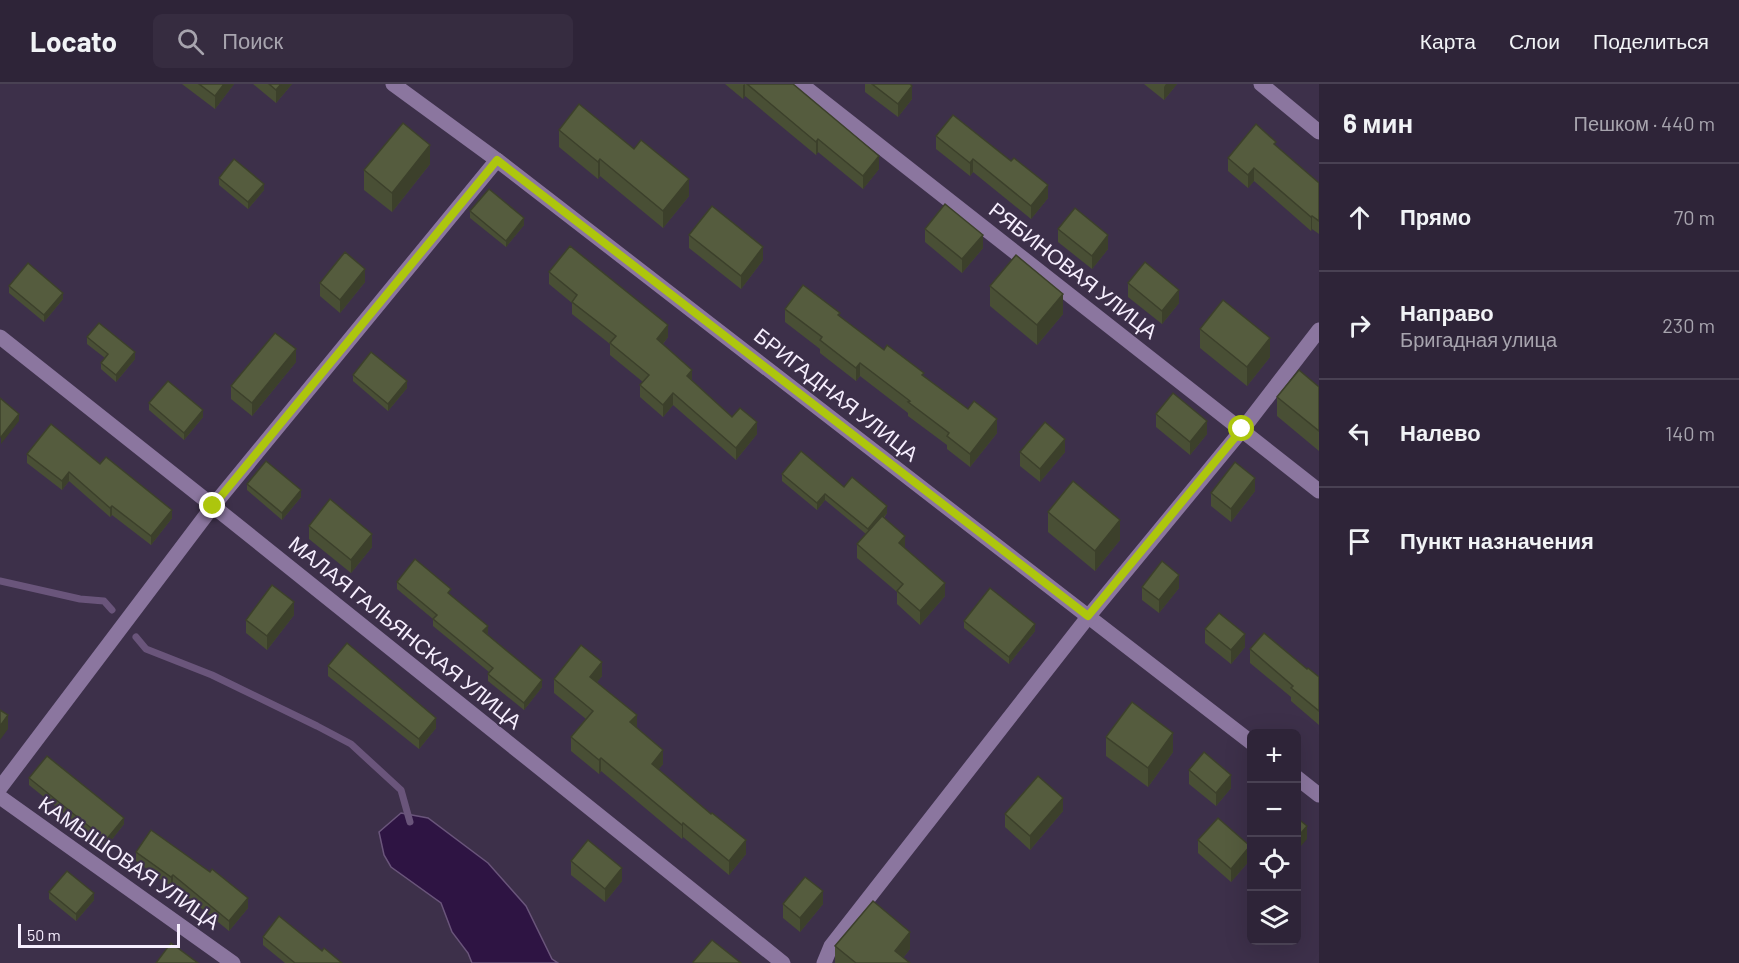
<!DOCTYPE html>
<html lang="ru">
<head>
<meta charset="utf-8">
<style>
  :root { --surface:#2e2438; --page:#362c40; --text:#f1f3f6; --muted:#a7a4ae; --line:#494153 }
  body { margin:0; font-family:Barlow,sans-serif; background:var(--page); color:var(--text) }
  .controls { position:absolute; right:18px; bottom:18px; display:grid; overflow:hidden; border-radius:9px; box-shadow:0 6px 24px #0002 }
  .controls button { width:54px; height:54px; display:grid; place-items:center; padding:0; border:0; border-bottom:2px solid var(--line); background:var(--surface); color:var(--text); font:30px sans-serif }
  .scale { position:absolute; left:18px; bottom:15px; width:162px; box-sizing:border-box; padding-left:6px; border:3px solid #f6eefe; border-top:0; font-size:16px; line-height:21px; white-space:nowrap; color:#f6eefe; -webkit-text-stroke:4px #3d304a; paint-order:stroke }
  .stop { position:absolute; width:18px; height:18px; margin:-14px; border:4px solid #adc60d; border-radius:50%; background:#fff }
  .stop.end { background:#adc60d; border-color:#fff; box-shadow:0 2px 6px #0008 }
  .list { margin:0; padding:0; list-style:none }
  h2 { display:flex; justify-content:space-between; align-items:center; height:78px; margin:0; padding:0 24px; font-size:26px }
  h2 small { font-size:20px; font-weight:400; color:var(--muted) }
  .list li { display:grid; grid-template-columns:39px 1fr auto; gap:18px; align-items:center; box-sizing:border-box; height:108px; padding:0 24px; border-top:2px solid var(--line) }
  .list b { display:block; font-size:22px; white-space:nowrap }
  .list p { margin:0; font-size:20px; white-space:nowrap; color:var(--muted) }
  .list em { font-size:20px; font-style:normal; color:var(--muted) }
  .icon { flex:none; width:33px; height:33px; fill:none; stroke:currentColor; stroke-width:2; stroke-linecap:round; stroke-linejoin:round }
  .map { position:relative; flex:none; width:1319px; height:879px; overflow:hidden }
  header { display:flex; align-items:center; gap:36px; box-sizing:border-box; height:84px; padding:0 30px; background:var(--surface); border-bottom:2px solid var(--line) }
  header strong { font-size:28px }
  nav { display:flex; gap:33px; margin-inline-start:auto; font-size:21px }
  .search { width:420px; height:54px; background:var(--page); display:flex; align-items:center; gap:15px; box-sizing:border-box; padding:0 21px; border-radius:9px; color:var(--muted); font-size:22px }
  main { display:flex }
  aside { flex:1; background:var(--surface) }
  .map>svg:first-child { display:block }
</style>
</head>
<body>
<header>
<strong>Locato</strong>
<div class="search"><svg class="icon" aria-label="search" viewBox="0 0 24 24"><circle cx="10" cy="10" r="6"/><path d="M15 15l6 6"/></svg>Поиск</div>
<nav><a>Карта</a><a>Слои</a><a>Поделиться</a></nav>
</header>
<main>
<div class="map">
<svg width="1319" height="879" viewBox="0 0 1319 879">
  <rect width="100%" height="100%" fill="#3d304a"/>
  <path fill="#2e1443" stroke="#6a557b" stroke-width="1.5" d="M401,729L428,734L488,779L526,822L552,875L558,879H472L468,869L452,848L441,819L391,783L384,771L379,748Z"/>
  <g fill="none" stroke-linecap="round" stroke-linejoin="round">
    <g stroke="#6a557b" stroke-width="7">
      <path d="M0,497L80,515L104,517L112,526"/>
      <path d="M136,553L146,565L212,591L317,642L351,660L401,706L410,738"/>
    </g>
    <g stroke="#8b769f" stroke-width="15">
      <path d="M393,0L497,76L1252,659"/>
      <path d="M801,0L1319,407"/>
      <path d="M1261,0L1319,48"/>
      <path d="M0,253L213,422L783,879"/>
      <path d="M1296,693L1319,711"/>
      <path d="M0,704L213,422L497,76"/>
      <path d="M0,713L233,879"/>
      <path d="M824,879L831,862L1088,533L1242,346L1319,246"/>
    </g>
  </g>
  <g fill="#494f35">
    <path d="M182,0H234L215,25Z"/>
    <path d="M253,0H292L276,19Z"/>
    <path d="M725,0H793L879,85L863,105L818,68L816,71L745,12L743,15Z"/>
    <path d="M865,0H910L912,15L898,33L865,8Z"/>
    <path d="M1144,0H1177L1164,16Z"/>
    <path d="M559,46L689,112L663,144L600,92L598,95L559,63Z"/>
    <path d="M936,52L1048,114L1031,135L973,88L970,92L936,65Z"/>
    <path d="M1276,62L1319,99V150L1312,145L1311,147L1254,97L1248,104L1228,87V74Z"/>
    <path d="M430,80L392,128L364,106V86Z"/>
    <path d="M219,94L264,106L248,125L219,101Z"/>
    <path d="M470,127L524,141L506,163L470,134Z"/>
    <path d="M925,145L983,164L962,189L925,158Z"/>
    <path d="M1058,145L1108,165L1092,185L1058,158Z"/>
    <path d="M689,151L763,176L741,205L689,164Z"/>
    <path d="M549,188L668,253L663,260L692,297L732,333L757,350L736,376L673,321L663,333L640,313V301L643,298L610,271V260L572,230V219L549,200Z"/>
    <path d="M365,198L340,229L320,212V199Z"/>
    <path d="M1128,199L1179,219L1162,240L1128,213Z"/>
    <path d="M9,202L63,215L44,238L9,209Z"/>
    <path d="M990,202L1063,230L1037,261L990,222Z"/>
    <path d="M785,225L840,233L884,266L924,292L997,349L970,383L947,365V361L908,332V329L860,292L856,297L820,269V265L785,238Z"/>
    <path d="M1200,245L1270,273L1247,302L1200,264Z"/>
    <path d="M87,253L135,275L116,298L101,285V279L105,274L87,260Z"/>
    <path d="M296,278L252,332L231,315V302Z"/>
    <path d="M353,291L407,304L388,327L353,297Z"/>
    <path d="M1319,303V367L1277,332V313Z"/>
    <path d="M149,319L203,333L184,356L149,326Z"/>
    <path d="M1156,330L1207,350L1190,371L1156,343Z"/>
    <path d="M1020,368H1065L1040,398L1020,382Z"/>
    <path d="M27,370L100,380L172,434L151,461L112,431L110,433L69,397L62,406L27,379Z"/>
    <path d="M782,390L844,403L887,429L884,434L905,464L945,512L920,541L897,520V508L857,474V460L866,450L825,416L817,426L782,397Z"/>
    <path d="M247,400L301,413L282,436L247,406Z"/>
    <path d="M1255,407L1231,438L1211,422V409Z"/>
    <path d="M1048,428L1120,456L1095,487L1048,448Z"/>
    <path d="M309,442L372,463L351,489L309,455Z"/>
    <path d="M397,498L451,511L488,549L487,550L542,603L524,626L488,597V590L489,588L433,542V535L397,505Z"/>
    <path d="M1142,503L1179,504L1159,529L1142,516Z"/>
    <path d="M294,531L267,566L246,549V536Z"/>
    <path d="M964,537L1035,547L1009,580L964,544Z"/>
    <path d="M1205,545L1245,563L1231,580L1205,559Z"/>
    <path d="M1250,565L1307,585L1319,593V641L1291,617V613L1250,579Z"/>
    <path d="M328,582L436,644L419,665L328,592Z"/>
    <path d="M602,592L597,598L637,643L663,680L658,686L746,770L729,791L683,753L682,755L601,687L599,690L571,667V653L586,635L554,609V595Z"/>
    <path d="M1106,653L1173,668L1148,703L1106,672Z"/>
    <path d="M1189,686L1231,704L1216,722L1189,700Z"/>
    <path d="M29,694L124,740L106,763L29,701Z"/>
    <path d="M1063,727L1030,766L1005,743V730Z"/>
    <path d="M1198,756L1250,776L1231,798L1198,769Z"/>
    <path d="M136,768L248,824L229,847L173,801L171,803L136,777Z"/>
    <path d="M571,777L622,797L605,818L571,791Z"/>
    <path d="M49,808L94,816L76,837L49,815Z"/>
    <path d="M783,820H823L800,848L783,834Z"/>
    <path d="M263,853L322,867L342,879H285L263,861Z"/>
    <path d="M835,862L910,865L903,874L910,879H835Z"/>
  </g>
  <g fill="#3c402b">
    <path d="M224,0H234L215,25V12Z"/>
    <path d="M281,0H292L276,19V6Z"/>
    <path d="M745,0V12L743,15V1Z"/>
    <path d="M1166,0H1177L1164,16V3Z"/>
    <path d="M912,2V15L898,33V20Z"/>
    <path d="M818,55V68L816,71V58Z"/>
    <path d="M430,61V80L392,128V109Z"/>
    <path d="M879,72V85L863,105V92Z"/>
    <path d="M600,75V92L598,95V78Z"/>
    <path d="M973,75V88L970,92V79Z"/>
    <path d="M1254,84V97L1248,104V91Z"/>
    <path d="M689,95V112L663,144V127Z"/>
    <path d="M264,100V106L248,125V118Z"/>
    <path d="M1048,101V114L1031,135V122Z"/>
    <path d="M1312,132V145L1311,147V133Z"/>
    <path d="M524,134V141L506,163V157Z"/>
    <path d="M983,151V164L962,189V175Z"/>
    <path d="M1108,151V165L1092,185V172Z"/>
    <path d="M763,163V176L741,205V192Z"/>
    <path d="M365,185V198L340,229V216Z"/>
    <path d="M1179,206V219L1162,240V227Z"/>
    <path d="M63,209V215L44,238V231Z"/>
    <path d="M1063,210V230L1037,261V241Z"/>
    <path d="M668,241V253L657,267V255Z"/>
    <path d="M1270,254V273L1247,302V283Z"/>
    <path d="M296,265V278L252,332V319Z"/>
    <path d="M135,268V275L116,298V291Z"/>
    <path d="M860,279V292L856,297V284Z"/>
    <path d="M692,286V298L687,292Z"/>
    <path d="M407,297V304L388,327V320Z"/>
    <path d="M673,309V321L663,333V321Z"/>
    <path d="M203,326V333L184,356V349Z"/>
    <path d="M19,330V337L1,360V353Z"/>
    <path d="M997,335V349L970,383V370Z"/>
    <path d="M1207,337V350L1190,371V358Z"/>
    <path d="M757,338V350L736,376V364Z"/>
    <path d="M1065,355V368L1040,398V385Z"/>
    <path d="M69,388V397L62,406V397Z"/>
    <path d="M1255,394V407L1231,438V425Z"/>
    <path d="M301,406V413L282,436V429Z"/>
    <path d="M825,410V416L817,426V419Z"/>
    <path d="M112,422V431L110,433V424Z"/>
    <path d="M887,422V429L868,452V445Z"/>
    <path d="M172,426V434L151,461V452Z"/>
    <path d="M1120,436V456L1095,487V467Z"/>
    <path d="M372,450V463L351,489V476Z"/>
    <path d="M905,452V466L899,459Z"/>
    <path d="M1179,491V504L1159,529V516Z"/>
    <path d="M945,499V512L920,541V527Z"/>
    <path d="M294,518V531L267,566V552Z"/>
    <path d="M1035,540V547L1009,580V573Z"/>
    <path d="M488,542V549L483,554V547Z"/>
    <path d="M1245,550V563L1231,580V566Z"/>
    <path d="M602,578V592L590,607V593Z"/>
    <path d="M542,596V603L524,626V619Z"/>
    <path d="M8,631V645L0,656V642Z"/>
    <path d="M637,631V644L630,638Z"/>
    <path d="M436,634V644L419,665V655Z"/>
    <path d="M1173,649V668L1148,703V684Z"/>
    <path d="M663,666V680L652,694V680Z"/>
    <path d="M601,674V687L599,690V676Z"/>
    <path d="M1231,691V704L1216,722V709Z"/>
    <path d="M1063,714V727L1030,766V752Z"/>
    <path d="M124,734V740L106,763V756Z"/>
    <path d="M683,739V753L682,755V741Z"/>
    <path d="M1307,742V755L1296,768V755Z"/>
    <path d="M746,756V770L729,791V777Z"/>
    <path d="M1250,762V776L1231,798V785Z"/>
    <path d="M622,784V797L605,818V805Z"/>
    <path d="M173,791V801L171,803V793Z"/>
    <path d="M823,807V820L800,848V834Z"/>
    <path d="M94,809V816L76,837V830Z"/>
    <path d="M248,814V824L229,847V837Z"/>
    <path d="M910,848V865L899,879L895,867Z"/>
  </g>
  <g fill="#555c3e" stroke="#3c402b" stroke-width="1.5">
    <path d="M199,0H224L215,12Z"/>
    <path d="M269,0H281L276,6Z"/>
    <path d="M747,0H793L879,72L863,92L818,55L816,58Z"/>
    <path d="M872,0H910L912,2L898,20Z"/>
    <path d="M579,20L634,65L641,56L689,95L663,127L600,75L598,78L559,46Z"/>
    <path d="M953,31L1011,77L1014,74L1048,101L1031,122L973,75L970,79L936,52Z"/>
    <path d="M403,39L430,61L392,109L364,86Z"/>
    <path d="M1256,40L1276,58L1274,60L1319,99V137L1312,132L1311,133L1254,84L1248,91L1228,74Z"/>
    <path d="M234,75L264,100L248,118L219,94Z"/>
    <path d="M489,105L524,134L506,157L470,127Z"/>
    <path d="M945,120L983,151L962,175L925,145Z"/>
    <path d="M712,122L763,163L741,192L689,151Z"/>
    <path d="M1075,124L1108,151L1092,172L1058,145Z"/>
    <path d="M570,162L668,241L657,255L692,286L687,292L732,333L740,324L757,338L736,364L673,309L663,321L640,301L649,291L610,259L616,252L572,218L577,211L549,188Z"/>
    <path d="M345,168L365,185L340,216L320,199Z"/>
    <path d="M1016,171L1063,210L1037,241L990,202Z"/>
    <path d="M1145,178L1179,206L1162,227L1128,199Z"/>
    <path d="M28,179L63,209L44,231L9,202Z"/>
    <path d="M803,201L840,229L838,231L884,266L887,261L924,289L922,291L968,325L974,317L997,335L970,370L947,352L949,349L908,318L910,317L860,279L856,284L820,256L822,253L785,225Z"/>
    <path d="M1223,216L1270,254L1247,283L1200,245Z"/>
    <path d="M99,239L135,268L116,291L101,279L108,270L87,253Z"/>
    <path d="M275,249L296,265L252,319L231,302Z"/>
    <path d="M371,268L407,297L388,320L353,291Z"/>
    <path d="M1299,286L1319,303V347L1277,313Z"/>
    <path d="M168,297L203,326L184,349L149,319Z"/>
    <path d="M1173,309L1207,337L1190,358L1156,330Z"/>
    <path d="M0,314L19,330L1,353L0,352Z"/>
    <path d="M1045,338L1065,355L1040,385L1020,368Z"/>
    <path d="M51,340L100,380L106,373L172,426L151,452L112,422L110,424L69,388L62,397L27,370Z"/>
    <path d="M801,367L844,403L852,393L887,422L868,445L825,410L817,419L782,390Z"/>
    <path d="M266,377L301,406L282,429L247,400Z"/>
    <path d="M1235,378L1255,394L1231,425L1211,409Z"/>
    <path d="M1073,397L1120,436L1095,467L1048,428Z"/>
    <path d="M330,415L372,450L351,476L309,442Z"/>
    <path d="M882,432L905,452L899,459L945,499L920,527L897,507L903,500L857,460Z"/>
    <path d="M415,475L451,505L448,509L488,542L483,547L542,596L524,619L488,590L493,584L433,535L437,531L397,498Z"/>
    <path d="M1162,477L1179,491L1159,516L1142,503Z"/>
    <path d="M272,501L294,518L267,552L246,536Z"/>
    <path d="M990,504L1035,540L1009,573L964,537Z"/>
    <path d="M1219,529L1245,550L1231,566L1205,545Z"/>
    <path d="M1264,549L1307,585L1308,584L1319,593V627L1291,604L1293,602L1250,565Z"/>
    <path d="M347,559L436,634L419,655L328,582Z"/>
    <path d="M581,561L602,578L590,593L637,631L630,638L663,666L652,680L711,730L712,729L746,756L729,777L683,739L682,741L601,674L599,676L571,653L593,627L554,595Z"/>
    <path d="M1132,618L1173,649L1148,684L1106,653Z"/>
    <path d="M0,626L8,631L0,642Z"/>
    <path d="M1204,668L1231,691L1216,709L1189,686Z"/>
    <path d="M47,672L124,734L106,756L29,694Z"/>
    <path d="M1038,692L1063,714L1030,752L1005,730Z"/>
    <path d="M1296,733L1307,742L1296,755Z"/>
    <path d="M1218,734L1250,762L1231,785L1198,756Z"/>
    <path d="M151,746L210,788L212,785L248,814L229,837L173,791L171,793L136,768Z"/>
    <path d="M588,756L622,784L605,805L571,777Z"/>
    <path d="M67,787L94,809L76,830L49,808Z"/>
    <path d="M805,793L823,807L800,834L783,820Z"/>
    <path d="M873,817L910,848L895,867L910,879H856L835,862Z"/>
    <path d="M279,832L322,867L324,864L342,879H295L263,853Z"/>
    <path d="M712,856L741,879H694L693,878Z"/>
    <path d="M171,859L198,879H156Z"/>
  </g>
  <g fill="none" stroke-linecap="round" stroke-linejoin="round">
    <path stroke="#adc60d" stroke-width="8" d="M213,422L497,76L1088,532L1242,345"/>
  </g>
  <g text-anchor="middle" stroke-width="4.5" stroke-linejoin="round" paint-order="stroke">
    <g font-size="21" fill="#f6eefe" stroke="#3d304a">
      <text transform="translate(1073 187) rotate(38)" y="7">РЯБИНОВАЯ УЛИЦА</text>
      <text transform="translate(836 311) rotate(38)" y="7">БРИГАДНАЯ УЛИЦА</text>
      <text transform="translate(405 549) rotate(39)" y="7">МАЛАЯ ГАЛЬЯНСКАЯ УЛИЦА</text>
      <text transform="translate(129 779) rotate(35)" y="7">КАМЫШОВАЯ УЛИЦА</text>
    </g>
  </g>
</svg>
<div class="controls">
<button>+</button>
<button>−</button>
<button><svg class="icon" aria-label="locate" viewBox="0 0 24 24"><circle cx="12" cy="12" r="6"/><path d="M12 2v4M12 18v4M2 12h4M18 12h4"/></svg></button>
<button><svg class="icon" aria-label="layers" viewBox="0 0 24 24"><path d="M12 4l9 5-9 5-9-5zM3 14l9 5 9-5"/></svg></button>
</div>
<div class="scale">50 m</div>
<div class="stop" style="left:1242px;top:345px"></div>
<div class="stop end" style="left:213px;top:422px"></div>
</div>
<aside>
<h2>6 мин<small>Пешком · 440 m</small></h2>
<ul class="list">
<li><svg class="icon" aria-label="ahead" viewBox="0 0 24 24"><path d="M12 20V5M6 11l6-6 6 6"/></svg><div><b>Прямо</b></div><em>70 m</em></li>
<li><svg class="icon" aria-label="right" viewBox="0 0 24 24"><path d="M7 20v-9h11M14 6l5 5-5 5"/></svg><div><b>Направо</b><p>Бригадная улица</p></div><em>230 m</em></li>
<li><svg class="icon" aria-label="left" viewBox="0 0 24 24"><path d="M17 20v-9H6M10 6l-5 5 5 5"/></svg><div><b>Налево</b></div><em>140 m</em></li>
<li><svg class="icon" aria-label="arrive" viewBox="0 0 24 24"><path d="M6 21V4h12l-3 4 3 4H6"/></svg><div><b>Пункт назначения</b></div></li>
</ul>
</aside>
</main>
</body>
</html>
